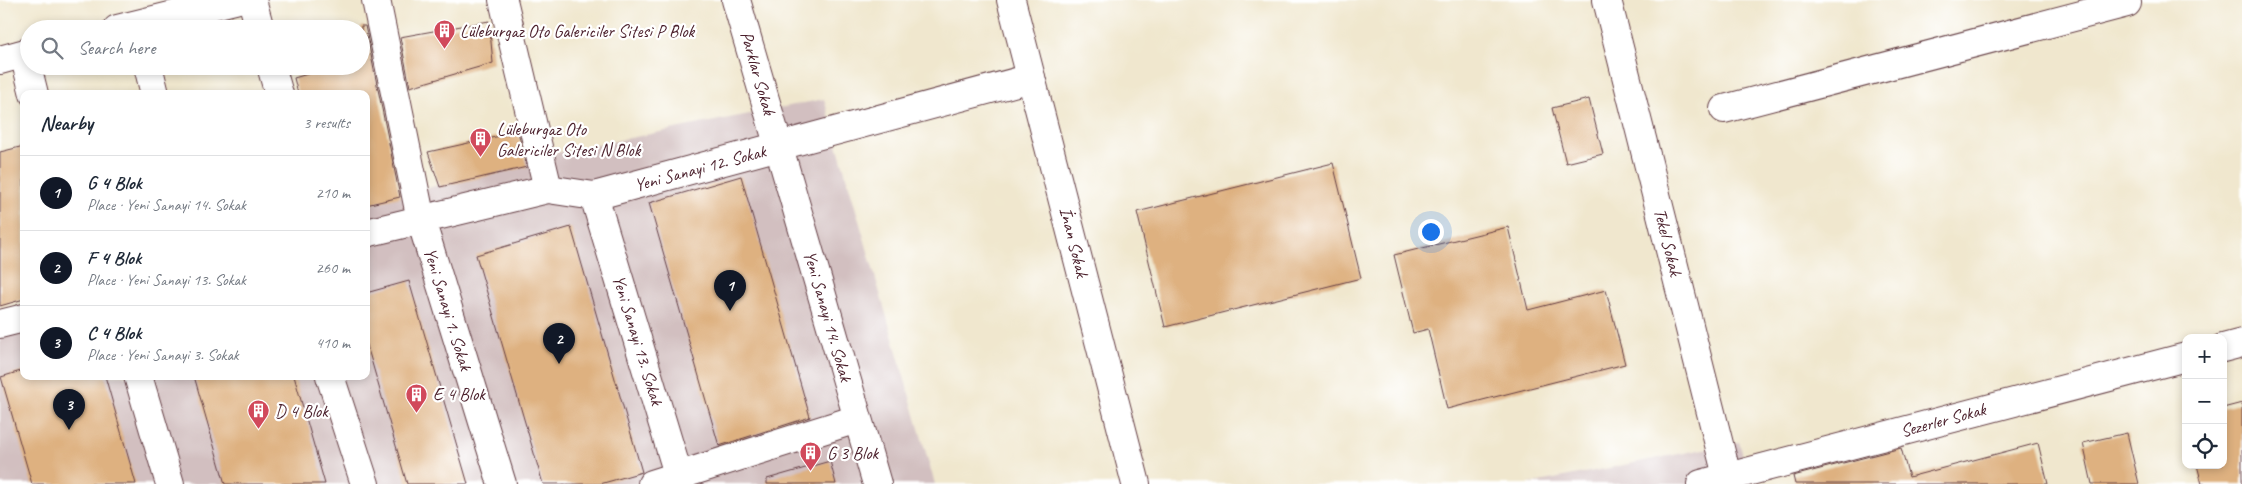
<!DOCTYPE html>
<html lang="en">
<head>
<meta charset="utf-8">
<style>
  :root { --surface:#fff; --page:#f6f6f7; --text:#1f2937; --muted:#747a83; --line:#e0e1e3; --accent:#111827 }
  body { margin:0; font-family:Caveat,sans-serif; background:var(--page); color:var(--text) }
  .controls { position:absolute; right:15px; bottom:15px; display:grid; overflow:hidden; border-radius:10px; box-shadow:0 2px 8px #0003 }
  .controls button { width:45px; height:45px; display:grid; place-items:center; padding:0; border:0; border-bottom:1px solid var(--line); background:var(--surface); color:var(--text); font:25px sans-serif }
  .you { position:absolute; left:1430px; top:231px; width:18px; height:18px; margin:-12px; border:4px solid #fff; border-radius:50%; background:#1a73e8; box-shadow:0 0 0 8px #1a73e833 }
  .badge { display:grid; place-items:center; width:32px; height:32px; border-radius:50%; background:var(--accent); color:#fff; font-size:16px; font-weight:700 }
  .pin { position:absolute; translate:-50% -41px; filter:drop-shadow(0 1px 2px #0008) }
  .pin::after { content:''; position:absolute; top:26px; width:18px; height:15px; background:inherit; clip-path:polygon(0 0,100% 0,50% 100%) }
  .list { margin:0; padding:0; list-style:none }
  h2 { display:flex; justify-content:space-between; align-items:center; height:65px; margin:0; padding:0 20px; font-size:21px }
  h2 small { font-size:16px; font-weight:400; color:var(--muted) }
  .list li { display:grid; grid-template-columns:32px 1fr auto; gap:15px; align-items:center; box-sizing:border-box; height:75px; padding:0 20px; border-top:1px solid var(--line) }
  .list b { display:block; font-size:19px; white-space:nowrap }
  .list p { margin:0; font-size:16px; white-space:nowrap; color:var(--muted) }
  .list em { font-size:16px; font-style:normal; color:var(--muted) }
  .icon { flex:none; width:28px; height:28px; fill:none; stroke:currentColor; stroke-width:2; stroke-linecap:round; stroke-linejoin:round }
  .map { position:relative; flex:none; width:2242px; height:484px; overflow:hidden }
  .search { position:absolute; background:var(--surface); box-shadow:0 2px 8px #0003; left:20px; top:20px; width:350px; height:55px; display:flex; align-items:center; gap:12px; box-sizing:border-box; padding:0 18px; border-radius:28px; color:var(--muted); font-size:19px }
  .panel { position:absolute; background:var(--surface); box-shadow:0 2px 8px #0003; left:20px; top:90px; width:350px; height:290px; border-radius:10px }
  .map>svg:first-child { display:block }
</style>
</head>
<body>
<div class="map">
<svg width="2242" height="484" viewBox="0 0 2242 484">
  <rect width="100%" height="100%" fill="#fff"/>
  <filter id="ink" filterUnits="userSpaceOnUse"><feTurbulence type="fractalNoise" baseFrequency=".02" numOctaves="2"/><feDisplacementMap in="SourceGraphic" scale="10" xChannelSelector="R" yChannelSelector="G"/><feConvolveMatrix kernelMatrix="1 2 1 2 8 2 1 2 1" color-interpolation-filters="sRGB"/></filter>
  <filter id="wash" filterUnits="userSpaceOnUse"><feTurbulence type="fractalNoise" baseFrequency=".0096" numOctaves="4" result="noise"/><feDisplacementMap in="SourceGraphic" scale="20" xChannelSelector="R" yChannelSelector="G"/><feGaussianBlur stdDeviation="1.12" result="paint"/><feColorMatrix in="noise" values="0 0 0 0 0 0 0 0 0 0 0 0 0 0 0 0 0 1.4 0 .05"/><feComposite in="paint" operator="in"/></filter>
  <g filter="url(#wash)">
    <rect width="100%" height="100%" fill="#f0e7ce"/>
    <g fill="#d2bfc0">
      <path d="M824,99L935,484H0V312L24,305V376H366V206L531,158Z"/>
      <path d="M1739,442L1751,484H1529Z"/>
    </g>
    <g id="blocks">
      <g fill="#deb180">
        <path d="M489,21L493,63L410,87L400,37Z"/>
        <path d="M361,26H365L400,197L366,205V94H298L294,78L335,66H361Z"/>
        <path d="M1589,99L1603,154L1566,163L1552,108Z"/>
        <path d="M518,132L527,167L440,187L428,152Z"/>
        <path d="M24,146V299L0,306V152Z"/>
        <path d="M1333,163L1361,278L1165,327L1137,212Z"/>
        <path d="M741,176L810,417L719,446L649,203Z"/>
        <path d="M571,227L642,472L600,484H543L476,255Z"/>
        <path d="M1508,227L1528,310L1606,290L1625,364L1447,409L1428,329L1413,333L1394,255Z"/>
        <path d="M409,281L468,484H407L366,342V293Z"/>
        <path d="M24,370V376H105L136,484H32L1,377Z"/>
        <path d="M194,376H294L325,484H225Z"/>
        <path d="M2242,403V484H2202L2197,465H2223V408Z"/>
        <path d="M2127,433L2139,484H2092L2083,443Z"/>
        <path d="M2038,443L2048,484H1795L1793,476L1901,448L1909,477Z"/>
        <path d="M830,461L836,484H767V479Z"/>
      </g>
    </g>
  </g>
  <g filter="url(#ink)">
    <use href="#blocks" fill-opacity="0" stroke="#633d43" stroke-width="1"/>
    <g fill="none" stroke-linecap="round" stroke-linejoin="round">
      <defs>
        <g id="minor">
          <path d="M252,0L260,29"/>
          <path d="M376,0L421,220L502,484"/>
          <path d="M503,0L548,189"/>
          <path d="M736,0L877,484"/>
          <path d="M1011,0L1136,484"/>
          <path d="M1607,0L1729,484"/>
          <path d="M117,29L235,0"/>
          <path d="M24,54L34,94"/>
          <path d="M0,60L29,52"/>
          <path d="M148,66L155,94"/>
          <path d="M271,66L279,94"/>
          <path d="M1724,109L2127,3L2125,0"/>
          <path d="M594,196L681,484"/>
          <path d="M366,233L548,189L594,196L1031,78"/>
          <path d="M0,324L24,318"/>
          <path d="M2223,348L2242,343"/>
          <path d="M138,376L170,484"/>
          <path d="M330,376L365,484"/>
          <path d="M652,484L857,419"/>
          <path d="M1701,484L2186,357"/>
        </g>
      </defs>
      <use href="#minor" stroke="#633d43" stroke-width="30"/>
      <use href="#minor" stroke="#fff" stroke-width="28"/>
    </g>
  </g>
  <defs>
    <symbol id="building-pin" viewBox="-11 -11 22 30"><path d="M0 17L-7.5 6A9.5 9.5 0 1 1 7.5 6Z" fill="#d1495b" stroke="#fff"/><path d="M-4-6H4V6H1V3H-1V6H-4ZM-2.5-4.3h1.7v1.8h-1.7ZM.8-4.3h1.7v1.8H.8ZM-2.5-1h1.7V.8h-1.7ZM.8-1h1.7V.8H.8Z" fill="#fff"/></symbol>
  </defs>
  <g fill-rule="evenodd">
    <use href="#building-pin" x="432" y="18" width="25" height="34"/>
    <use href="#building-pin" x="468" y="126" width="25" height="34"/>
    <use href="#building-pin" x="404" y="382" width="25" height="34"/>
    <use href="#building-pin" x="246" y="398" width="25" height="34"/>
    <use href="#building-pin" x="798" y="440" width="25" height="34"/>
  </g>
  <g text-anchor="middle" stroke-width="4.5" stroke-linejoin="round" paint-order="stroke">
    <g font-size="18" fill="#4a1f2b" stroke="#fff" text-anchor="start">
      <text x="460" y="37">Lüleburgaz Oto Galericiler Sitesi P Blok</text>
      <text x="497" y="135">Lüleburgaz Oto<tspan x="497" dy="21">Galericiler Sitesi N Blok</tspan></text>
      <text x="433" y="400">E 4 Blok</text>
      <text x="275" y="417">D 4 Blok</text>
      <text x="827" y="459">G 3 Blok</text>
    </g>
    <g font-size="18" fill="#4a1f2b" stroke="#fff">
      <text transform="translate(758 73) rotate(74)" y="6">Parklar Sokak</text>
      <text transform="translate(700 168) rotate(-15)" y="6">Yeni Sanayi 12. Sokak</text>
      <text transform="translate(1074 242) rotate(76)" y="6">İnan Sokak</text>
      <text transform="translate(1668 242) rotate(76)" y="6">Tekel Sokak</text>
      <text transform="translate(448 309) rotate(73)" y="6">Yeni Sanayi 1. Sokak</text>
      <text transform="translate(828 316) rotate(74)" y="6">Yeni Sanayi 14. Sokak</text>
      <text transform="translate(638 340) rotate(73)" y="6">Yeni Sanayi 13. Sokak</text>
      <text transform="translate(1943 420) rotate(-15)" y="6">Sezerler Sokak</text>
    </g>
  </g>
</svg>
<div class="controls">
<button>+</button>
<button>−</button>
<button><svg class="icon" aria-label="locate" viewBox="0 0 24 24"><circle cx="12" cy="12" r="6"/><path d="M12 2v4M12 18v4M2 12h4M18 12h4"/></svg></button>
</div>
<div class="you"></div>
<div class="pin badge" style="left:730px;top:311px">1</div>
<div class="pin badge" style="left:559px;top:364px">2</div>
<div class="pin badge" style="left:69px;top:430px">3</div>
<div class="search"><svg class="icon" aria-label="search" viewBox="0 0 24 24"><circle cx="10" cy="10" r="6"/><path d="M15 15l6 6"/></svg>Search here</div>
<section class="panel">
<h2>Nearby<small>3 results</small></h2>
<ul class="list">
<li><span class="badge">1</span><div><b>G 4 Blok</b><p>Place · Yeni Sanayi 14. Sokak</p></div><em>210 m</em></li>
<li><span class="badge">2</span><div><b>F 4 Blok</b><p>Place · Yeni Sanayi 13. Sokak</p></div><em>260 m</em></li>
<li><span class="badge">3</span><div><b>C 4 Blok</b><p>Place · Yeni Sanayi 3. Sokak</p></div><em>410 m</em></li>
</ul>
</section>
</div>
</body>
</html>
